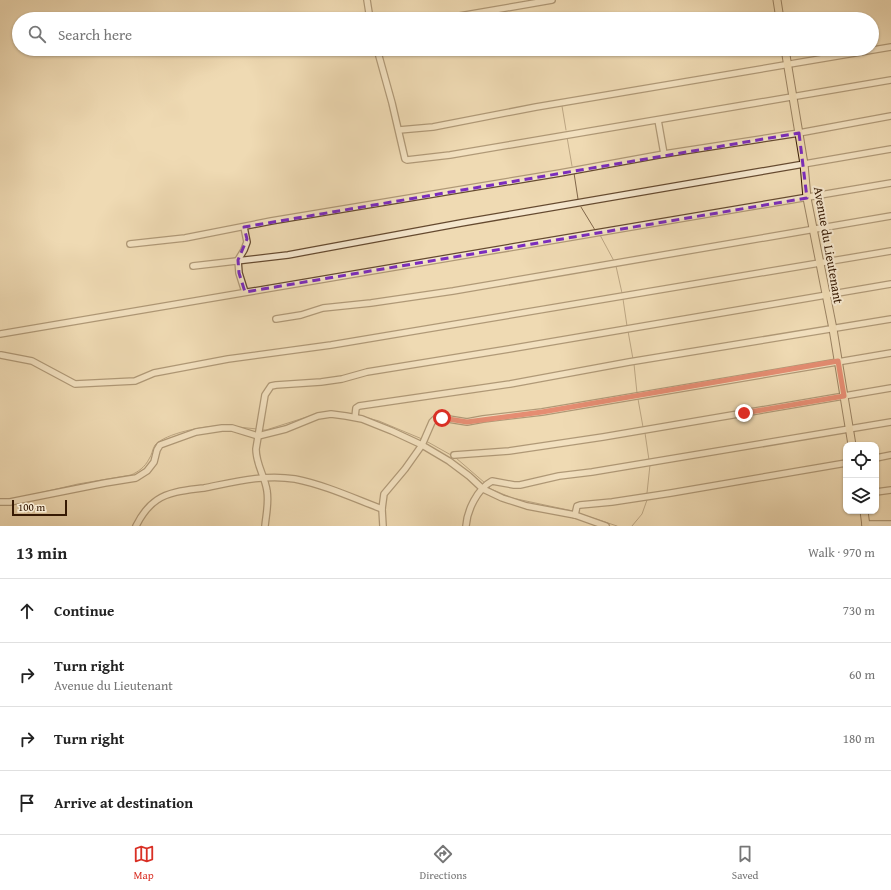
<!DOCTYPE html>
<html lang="en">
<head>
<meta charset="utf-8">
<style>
  :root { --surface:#fff; --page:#f6f6f6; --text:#222; --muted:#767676; --line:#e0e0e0; --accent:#d93025 }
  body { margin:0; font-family:"Gentium Book Plus",serif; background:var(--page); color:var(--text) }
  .controls { position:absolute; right:12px; bottom:12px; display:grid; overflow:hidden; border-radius:8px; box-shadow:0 1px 3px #0004 }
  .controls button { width:36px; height:36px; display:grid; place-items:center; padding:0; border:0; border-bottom:1px solid var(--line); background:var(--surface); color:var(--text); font:20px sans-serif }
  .scale { position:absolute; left:12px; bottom:10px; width:55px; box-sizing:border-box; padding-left:4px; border:2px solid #371a04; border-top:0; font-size:11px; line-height:14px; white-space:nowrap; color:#371a04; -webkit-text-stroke:3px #f5e7ce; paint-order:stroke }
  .stop { position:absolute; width:12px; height:12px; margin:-9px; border:3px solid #d93025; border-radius:50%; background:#fff }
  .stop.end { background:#d93025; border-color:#fff; box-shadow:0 1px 4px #0008 }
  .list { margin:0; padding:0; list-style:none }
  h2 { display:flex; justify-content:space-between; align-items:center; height:52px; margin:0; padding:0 16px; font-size:17px }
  h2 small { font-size:13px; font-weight:400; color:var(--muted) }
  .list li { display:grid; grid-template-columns:26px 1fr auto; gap:12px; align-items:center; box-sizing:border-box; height:64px; padding:0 16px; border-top:1px solid var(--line) }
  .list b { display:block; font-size:15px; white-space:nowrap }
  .list p { margin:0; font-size:13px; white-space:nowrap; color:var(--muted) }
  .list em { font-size:13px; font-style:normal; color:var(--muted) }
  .icon { flex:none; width:22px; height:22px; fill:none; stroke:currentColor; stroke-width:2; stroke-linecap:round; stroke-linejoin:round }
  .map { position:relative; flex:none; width:891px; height:526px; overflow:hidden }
  .search { position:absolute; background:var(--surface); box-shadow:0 1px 3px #0004; left:12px; right:12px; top:12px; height:44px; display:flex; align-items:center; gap:10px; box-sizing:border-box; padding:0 14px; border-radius:22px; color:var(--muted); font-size:15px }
  .sheet { height:308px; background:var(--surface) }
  nav { display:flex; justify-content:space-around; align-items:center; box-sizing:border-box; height:56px; border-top:1px solid var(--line); background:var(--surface); font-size:11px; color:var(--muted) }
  nav a { display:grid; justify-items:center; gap:2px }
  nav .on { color:var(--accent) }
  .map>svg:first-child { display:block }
</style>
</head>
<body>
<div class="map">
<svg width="891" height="526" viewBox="0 0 891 526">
  <rect width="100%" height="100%" fill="#efdab3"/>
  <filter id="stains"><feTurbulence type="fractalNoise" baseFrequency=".005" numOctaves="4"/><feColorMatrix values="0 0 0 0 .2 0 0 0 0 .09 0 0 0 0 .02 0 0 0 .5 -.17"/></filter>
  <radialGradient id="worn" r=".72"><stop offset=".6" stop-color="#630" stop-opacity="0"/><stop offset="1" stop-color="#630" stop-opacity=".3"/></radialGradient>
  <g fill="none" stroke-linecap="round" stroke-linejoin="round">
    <g stroke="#80664a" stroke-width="1">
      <path d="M562,106L566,130"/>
      <path d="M567,137L572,166"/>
      <path d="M574,173L578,199"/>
      <path d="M581,207L595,230"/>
      <path d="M600,235L614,261"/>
      <path d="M616,266L622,293"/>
      <path d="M623,299L627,326"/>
      <path d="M628,331L633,359"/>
      <path d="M634,364L637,393"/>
      <path d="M638,399L643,427"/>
      <path d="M336,412L352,414"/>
      <path d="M357,415L379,421L422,439"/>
      <path d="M238,427L257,429"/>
      <path d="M262,430H266L313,415"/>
      <path d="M645,433L649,460"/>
      <path d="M426,441L451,455"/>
      <path d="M456,458L485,483"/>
      <path d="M489,487L491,489L512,498L573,511"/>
      <path d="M647,493L650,465"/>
      <path d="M0,499H13L78,484L131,475C138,472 145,467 149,459C152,455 152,450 155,445C166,433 204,426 219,426"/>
      <path d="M578,513L617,526"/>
      <path d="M632,526L642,514L647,500"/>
    </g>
    <defs>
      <g id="minor">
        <path d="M367,0L370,19"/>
        <path d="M442,19L552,0"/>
        <path d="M377,49L392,103L405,159L407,160L450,155L891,80"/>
        <path d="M658,120L664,154"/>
        <path d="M399,130L433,127L536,107L891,47"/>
        <path d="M244,227L247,242L244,250L238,260L239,273L245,292"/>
        <path d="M130,244L185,238L271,221L560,173L664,154L799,133L891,116"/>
        <path d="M193,266L288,255L461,223L891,149"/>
        <path d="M276,319L301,315L323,308L371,303L453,291L891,216"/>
        <path d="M0,334L891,183"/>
        <path d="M1,355L32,361L75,384L135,381L154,373L228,359L331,345L891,251"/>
        <path d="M355,417L356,408L359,406L510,384L629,362L891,319"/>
        <path d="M454,455L509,451L603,437L891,388"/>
        <path d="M876,458L891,455"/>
        <path d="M876,492L891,490"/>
        <path d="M0,502H10L105,483L136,478L147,471L154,462L157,450L160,445L196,432L222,428H232L258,436L286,429L318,416L331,414L346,416L362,419L392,431L422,445L449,461L469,476L483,489L502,498L527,506L575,515L606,526"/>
        <path d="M575,515L577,506L580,505L612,502L671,493L846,463"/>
        <path d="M865,524H891"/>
        <path d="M136,526C141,516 148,506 157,500C170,491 189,490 204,488C234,482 264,474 295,479C325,485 353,498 382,509"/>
        <path d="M265,526C266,515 269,503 267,491C265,476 256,465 256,449L265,395L271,386L276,385L321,382L342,379L367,372L509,349L891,284"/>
        <path d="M383,526L382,509L384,494L405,469L422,445L432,422L435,419L442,418L467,422L483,419L542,412L891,353"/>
        <path d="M466,526C467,511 477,489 492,481L514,485H520L559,476L592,472L891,422"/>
      </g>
      <g id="major">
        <path d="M777,0L780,19"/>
        <path d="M785,49L804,164L807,198L833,329L852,445"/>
        <path d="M864,511L866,526"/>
      </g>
    </defs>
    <use href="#minor" stroke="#654a30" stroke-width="8"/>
    <use href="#major" stroke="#371a04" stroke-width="9"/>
    <use href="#minor" stroke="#f5e7ce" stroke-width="5.5"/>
    <use href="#major" stroke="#efdab3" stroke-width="7"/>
  </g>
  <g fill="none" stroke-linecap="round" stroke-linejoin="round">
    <path stroke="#d93025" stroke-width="5" d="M442,418L467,422L542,412L838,361L844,396L744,413"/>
  </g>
  <path d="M0 0H891V526H0ZM799,133L807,198L245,292L239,273L238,260L247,239L244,227Z" fill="#efdab3" fill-opacity=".55" fill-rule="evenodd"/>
  <path fill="none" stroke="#7b2cbf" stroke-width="3" stroke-dasharray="8 5" stroke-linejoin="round" d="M799,133L807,198L245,292L239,273L238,260L247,239L244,227Z"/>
  <g text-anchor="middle" stroke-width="4" stroke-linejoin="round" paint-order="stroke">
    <g font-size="13" fill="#371a04" stroke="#f5e7ce">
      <text transform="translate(829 245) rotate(80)" y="5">Avenue du Lieutenant</text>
    </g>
  </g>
  <rect width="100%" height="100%" filter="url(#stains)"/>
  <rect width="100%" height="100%" fill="url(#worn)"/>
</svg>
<div class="controls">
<button><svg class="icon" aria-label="locate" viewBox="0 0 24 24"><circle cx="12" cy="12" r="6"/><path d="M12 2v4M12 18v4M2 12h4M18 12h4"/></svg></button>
<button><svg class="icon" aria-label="layers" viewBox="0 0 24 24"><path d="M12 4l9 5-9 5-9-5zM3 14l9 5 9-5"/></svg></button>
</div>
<div class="scale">100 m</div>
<div class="stop" style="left:442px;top:418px"></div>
<div class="stop end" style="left:744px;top:413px"></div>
<div class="search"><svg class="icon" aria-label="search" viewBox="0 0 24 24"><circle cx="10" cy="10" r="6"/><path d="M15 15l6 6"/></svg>Search here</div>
</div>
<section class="sheet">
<h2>13 min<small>Walk · 970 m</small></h2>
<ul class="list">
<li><svg class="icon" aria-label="ahead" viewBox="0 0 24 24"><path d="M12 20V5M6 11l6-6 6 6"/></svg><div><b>Continue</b></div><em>730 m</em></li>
<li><svg class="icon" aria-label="right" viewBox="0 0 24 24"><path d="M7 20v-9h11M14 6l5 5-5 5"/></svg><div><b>Turn right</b><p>Avenue du Lieutenant</p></div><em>60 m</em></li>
<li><svg class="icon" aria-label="right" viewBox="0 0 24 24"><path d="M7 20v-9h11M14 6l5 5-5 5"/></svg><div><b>Turn right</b></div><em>180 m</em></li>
<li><svg class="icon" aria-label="arrive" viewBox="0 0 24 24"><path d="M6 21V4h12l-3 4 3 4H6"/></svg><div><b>Arrive at destination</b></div></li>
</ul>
</section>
<nav>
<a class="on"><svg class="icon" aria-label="map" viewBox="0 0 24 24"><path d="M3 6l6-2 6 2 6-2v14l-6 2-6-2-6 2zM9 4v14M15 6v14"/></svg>Map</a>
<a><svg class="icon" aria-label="directions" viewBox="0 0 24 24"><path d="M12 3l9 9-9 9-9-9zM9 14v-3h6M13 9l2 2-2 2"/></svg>Directions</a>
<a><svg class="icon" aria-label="saved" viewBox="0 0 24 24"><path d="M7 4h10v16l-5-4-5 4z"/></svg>Saved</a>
</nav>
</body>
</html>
